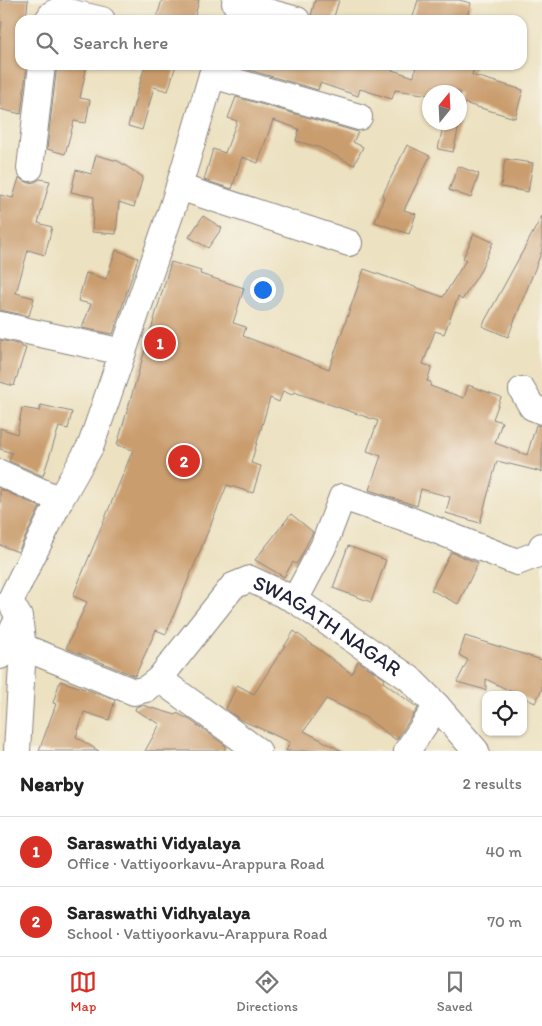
<!DOCTYPE html>
<html lang="en">
<head>
<meta charset="utf-8">
<style>
  :root { --surface:#fff; --page:#f2f2f2; --text:#222; --muted:#767676; --line:#e0e0e0; --accent:#d93025 }
  body { margin:0; font-family:Itim,sans-serif; background:var(--page); color:var(--text) }
  .controls { position:absolute; right:15px; bottom:15px; display:grid; overflow:hidden; border-radius:10px; box-shadow:0 1px 4px #0004 }
  .controls button { width:45px; height:45px; display:grid; place-items:center; padding:0; border:0; border-bottom:1px solid var(--line); background:var(--surface); color:var(--text); font:25px sans-serif }
  .compass { position:absolute; left:422px; top:85px; width:45px; height:45px; border-radius:50%; background:var(--surface); box-shadow:0 1px 4px #0004; rotate:18deg }
  .you { position:absolute; left:262px; top:289px; width:18px; height:18px; margin:-12px; border:4px solid #fff; border-radius:50%; background:#1a73e8; box-shadow:0 0 0 8px #1a73e833 }
  .badge { display:grid; place-items:center; width:32px; height:32px; border-radius:50%; background:var(--accent); color:#fff; font-size:16px; font-weight:700 }
  .pin { position:absolute; translate:-50% -50%; border:2px solid #fff; box-shadow:0 1px 5px #0006 }
  .list { margin:0; padding:0; list-style:none }
  h2 { display:flex; justify-content:space-between; align-items:center; height:65px; margin:0; padding:0 20px; font-size:21px }
  h2 small { font-size:16px; font-weight:400; color:var(--muted) }
  .list li { display:grid; grid-template-columns:32px 1fr auto; gap:15px; align-items:center; box-sizing:border-box; height:70px; padding:0 20px; border-top:1px solid var(--line) }
  .list b { display:block; font-size:19px; white-space:nowrap }
  .list p { margin:0; font-size:16px; white-space:nowrap; color:var(--muted) }
  .list em { font-size:16px; font-style:normal; color:var(--muted) }
  .icon { flex:none; width:28px; height:28px; fill:none; stroke:currentColor; stroke-width:2; stroke-linecap:round; stroke-linejoin:round }
  .map { position:relative; flex:none; width:542px; height:751px; overflow:hidden }
  .search { position:absolute; background:var(--surface); box-shadow:0 1px 4px #0004; left:15px; right:15px; top:15px; height:55px; display:flex; align-items:center; gap:12px; box-sizing:border-box; padding:0 18px; border-radius:15px; color:var(--muted); font-size:19px }
  .sheet { height:205px; background:var(--surface) }
  nav { display:flex; justify-content:space-around; align-items:center; box-sizing:border-box; height:70px; border-top:1px solid var(--line); background:var(--surface); font-size:14px; color:var(--muted) }
  nav a { display:grid; justify-items:center; gap:2px }
  nav .on { color:var(--accent) }
  .map>svg:first-child { display:block }
</style>
</head>
<body>
<div class="map">
<svg width="542" height="751" viewBox="0 0 542 751">
  <rect width="100%" height="100%" fill="#f7f3e8"/>
  <filter id="ink" filterUnits="userSpaceOnUse"><feTurbulence type="fractalNoise" baseFrequency=".02" numOctaves="2"/><feDisplacementMap in="SourceGraphic" scale="10" xChannelSelector="R" yChannelSelector="G"/><feConvolveMatrix kernelMatrix="1 2 1 2 8 2 1 2 1" color-interpolation-filters="sRGB"/></filter>
  <filter id="wash" filterUnits="userSpaceOnUse"><feTurbulence type="fractalNoise" baseFrequency=".0096" numOctaves="4" result="noise"/><feDisplacementMap in="SourceGraphic" scale="20" xChannelSelector="R" yChannelSelector="G"/><feGaussianBlur stdDeviation="1.12" result="paint"/><feColorMatrix in="noise" values="0 0 0 0 0 0 0 0 0 0 0 0 0 0 0 0 0 1.4 0 .05"/><feComposite in="paint" operator="in"/></filter>
  <g filter="url(#wash)">
    <rect width="100%" height="100%" fill="#ece1c0"/>
    <g id="blocks">
      <g fill="#ca9d6e">
        <path d="M0,0H28L26,20H20V65H27L21,114L0,109V40L2,22H0Z"/>
        <path d="M162,0H199L194,20H156Z"/>
        <path d="M315,0H339L333,20H325L311,16Z"/>
        <path d="M418,0H459L471,3L466,20H412Z"/>
        <path d="M57,65H87L80,98L90,100L86,123L74,121L65,154L47,149Z"/>
        <path d="M145,65H176L168,91L154,87L142,130L128,126Z"/>
        <path d="M248,65H376L414,77L416,65H475L472,75L523,90L515,118L460,102V92H430V95L395,90L392,99L360,89L358,96L320,83L318,90L246,69Z"/>
        <path d="M236,97L358,132L353,142L363,147L354,165L318,147L296,141L299,129L273,120L258,163L242,157L232,189L204,180L213,149L225,153L237,121L228,118Z"/>
        <path d="M444,122H460L453,152L438,149Z"/>
        <path d="M407,145L430,156L404,210L416,214L409,234L375,222L384,197L382,196Z"/>
        <path d="M96,155L118,161L143,177L134,207L119,202L116,234L92,232L94,197L71,192L76,170L91,174Z"/>
        <path d="M505,159L533,163L528,192L501,187Z"/>
        <path d="M458,166L479,174L471,198L449,190Z"/>
        <path d="M19,178L29,183L35,182L40,179L50,181L38,223L52,227L45,255L28,250L16,293L34,298L29,316L0,310V195L13,198Z"/>
        <path d="M203,216L222,228L208,248L189,237Z"/>
        <path d="M542,216V251L508,337L482,326Z"/>
        <path d="M474,234L493,242L481,270L462,300L458,297L444,334L435,331L423,364L432,367L427,381L431,382L430,386L464,398L468,385L501,397L493,419L502,422L495,443L527,455L536,425L542,426V472L497,461L480,523L446,513L450,497L421,489L417,506L369,490L381,456L367,451L378,421L294,392L292,395L283,391L279,402L270,398L251,463L261,466L253,493L227,485L166,634L156,630L135,676L66,648L87,602L73,596L133,450L117,445L171,262L201,271L200,274L244,288L233,323L246,327L243,336L329,369L364,269L443,297L466,260L463,258Z"/>
        <path d="M116,250L138,258L113,334L82,328L91,304L78,301L86,273L106,279Z"/>
        <path d="M0,340L21,345L20,346L26,348L14,386L0,382Z"/>
        <path d="M41,405L72,412L68,429L59,427L43,476L9,461L12,453L0,449V428L17,434L22,408L40,411Z"/>
        <path d="M0,489L40,507L18,552L0,545Z"/>
        <path d="M291,514L313,532L299,560L296,564L293,562L284,577L255,560Z"/>
        <path d="M348,546L386,560L371,602L333,588Z"/>
        <path d="M451,552L478,563L458,604L431,590Z"/>
        <path d="M294,631L352,674L358,661L385,679L383,682L418,708L396,740L365,717L326,699L304,731L342,751H286L290,742L239,719L226,709L237,685L254,694Z"/>
        <path d="M465,636L542,660V689L535,703L523,697V695H518L486,679V690L457,682L468,660L459,655Z"/>
        <path d="M60,681L88,690L115,700L109,720L84,712L76,737L99,751H39L56,704L53,703Z"/>
        <path d="M142,705L176,715L177,713L190,720L226,746L224,751H145L160,724L135,710L136,707Z"/>
      </g>
    </g>
  </g>
  <g filter="url(#ink)">
    <use href="#blocks" fill-opacity="0" stroke="#87827e" stroke-width="1"/>
    <g fill="none" stroke-linecap="round" stroke-linejoin="round">
      <defs>
        <g id="minor">
          <path d="M235,3L297,20"/>
          <path d="M48,20L52,14L60,10L102,20"/>
          <path d="M212,75L359,117"/>
          <path d="M30,168L42,65"/>
          <path d="M179,187L349,243"/>
          <path d="M0,325L123,352"/>
          <path d="M522,390L532,407L542,411"/>
          <path d="M0,473L60,500"/>
          <path d="M295,600L323,547L342,497L405,518L517,562L538,554L542,546"/>
          <path d="M10,601L60,500L91,445L174,203L215,65"/>
          <path d="M10,601L19,617L23,647L17,751"/>
          <path id="s1" d="M23,647L134,692L146,689L159,679L233,586L250,579L295,600L409,678L437,706L476,751"/>
          <path d="M0,656L19,617"/>
          <path d="M159,679L258,751"/>
          <path d="M407,751L437,706"/>
        </g>
      </defs>
      <use href="#minor" stroke="#87827e" stroke-width="28"/>
      <use href="#minor" stroke="#fff" stroke-width="26"/>
    </g>
  </g>
  <g text-anchor="middle" stroke-width="4" stroke-linejoin="round" paint-order="stroke">
    <g font-size="21" fill="#22223b" stroke="#f7f3e8">
      <text dy="7" stroke="none"><textPath href="#s1" startOffset="376">SWAGATH NAGAR</textPath></text>
    </g>
  </g>
</svg>
<div class="controls">
<button><svg class="icon" aria-label="locate" viewBox="0 0 24 24"><circle cx="12" cy="12" r="6"/><path d="M12 2v4M12 18v4M2 12h4M18 12h4"/></svg></button>
</div>
<svg class="compass" viewBox="-18 -18 36 36"><path d="M0-13l5 13h-10z" fill="#e53935"/><path d="M0 13l5-13h-10z" fill="#767676"/></svg>
<div class="you"></div>
<div class="pin badge" style="left:160px;top:343px">1</div>
<div class="pin badge" style="left:184px;top:461px">2</div>
<div class="search"><svg class="icon" aria-label="search" viewBox="0 0 24 24"><circle cx="10" cy="10" r="6"/><path d="M15 15l6 6"/></svg>Search here</div>
</div>
<section class="sheet">
<h2>Nearby<small>2 results</small></h2>
<ul class="list">
<li><span class="badge">1</span><div><b>Saraswathi Vidyalaya</b><p>Office · Vattiyoorkavu-Arappura Road</p></div><em>40 m</em></li>
<li><span class="badge">2</span><div><b>Saraswathi Vidhyalaya</b><p>School · Vattiyoorkavu-Arappura Road</p></div><em>70 m</em></li>
</ul>
</section>
<nav>
<a class="on"><svg class="icon" aria-label="map" viewBox="0 0 24 24"><path d="M3 6l6-2 6 2 6-2v14l-6 2-6-2-6 2zM9 4v14M15 6v14"/></svg>Map</a>
<a><svg class="icon" aria-label="directions" viewBox="0 0 24 24"><path d="M12 3l9 9-9 9-9-9zM9 14v-3h6M13 9l2 2-2 2"/></svg>Directions</a>
<a><svg class="icon" aria-label="saved" viewBox="0 0 24 24"><path d="M7 4h10v16l-5-4-5 4z"/></svg>Saved</a>
</nav>
</body>
</html>
